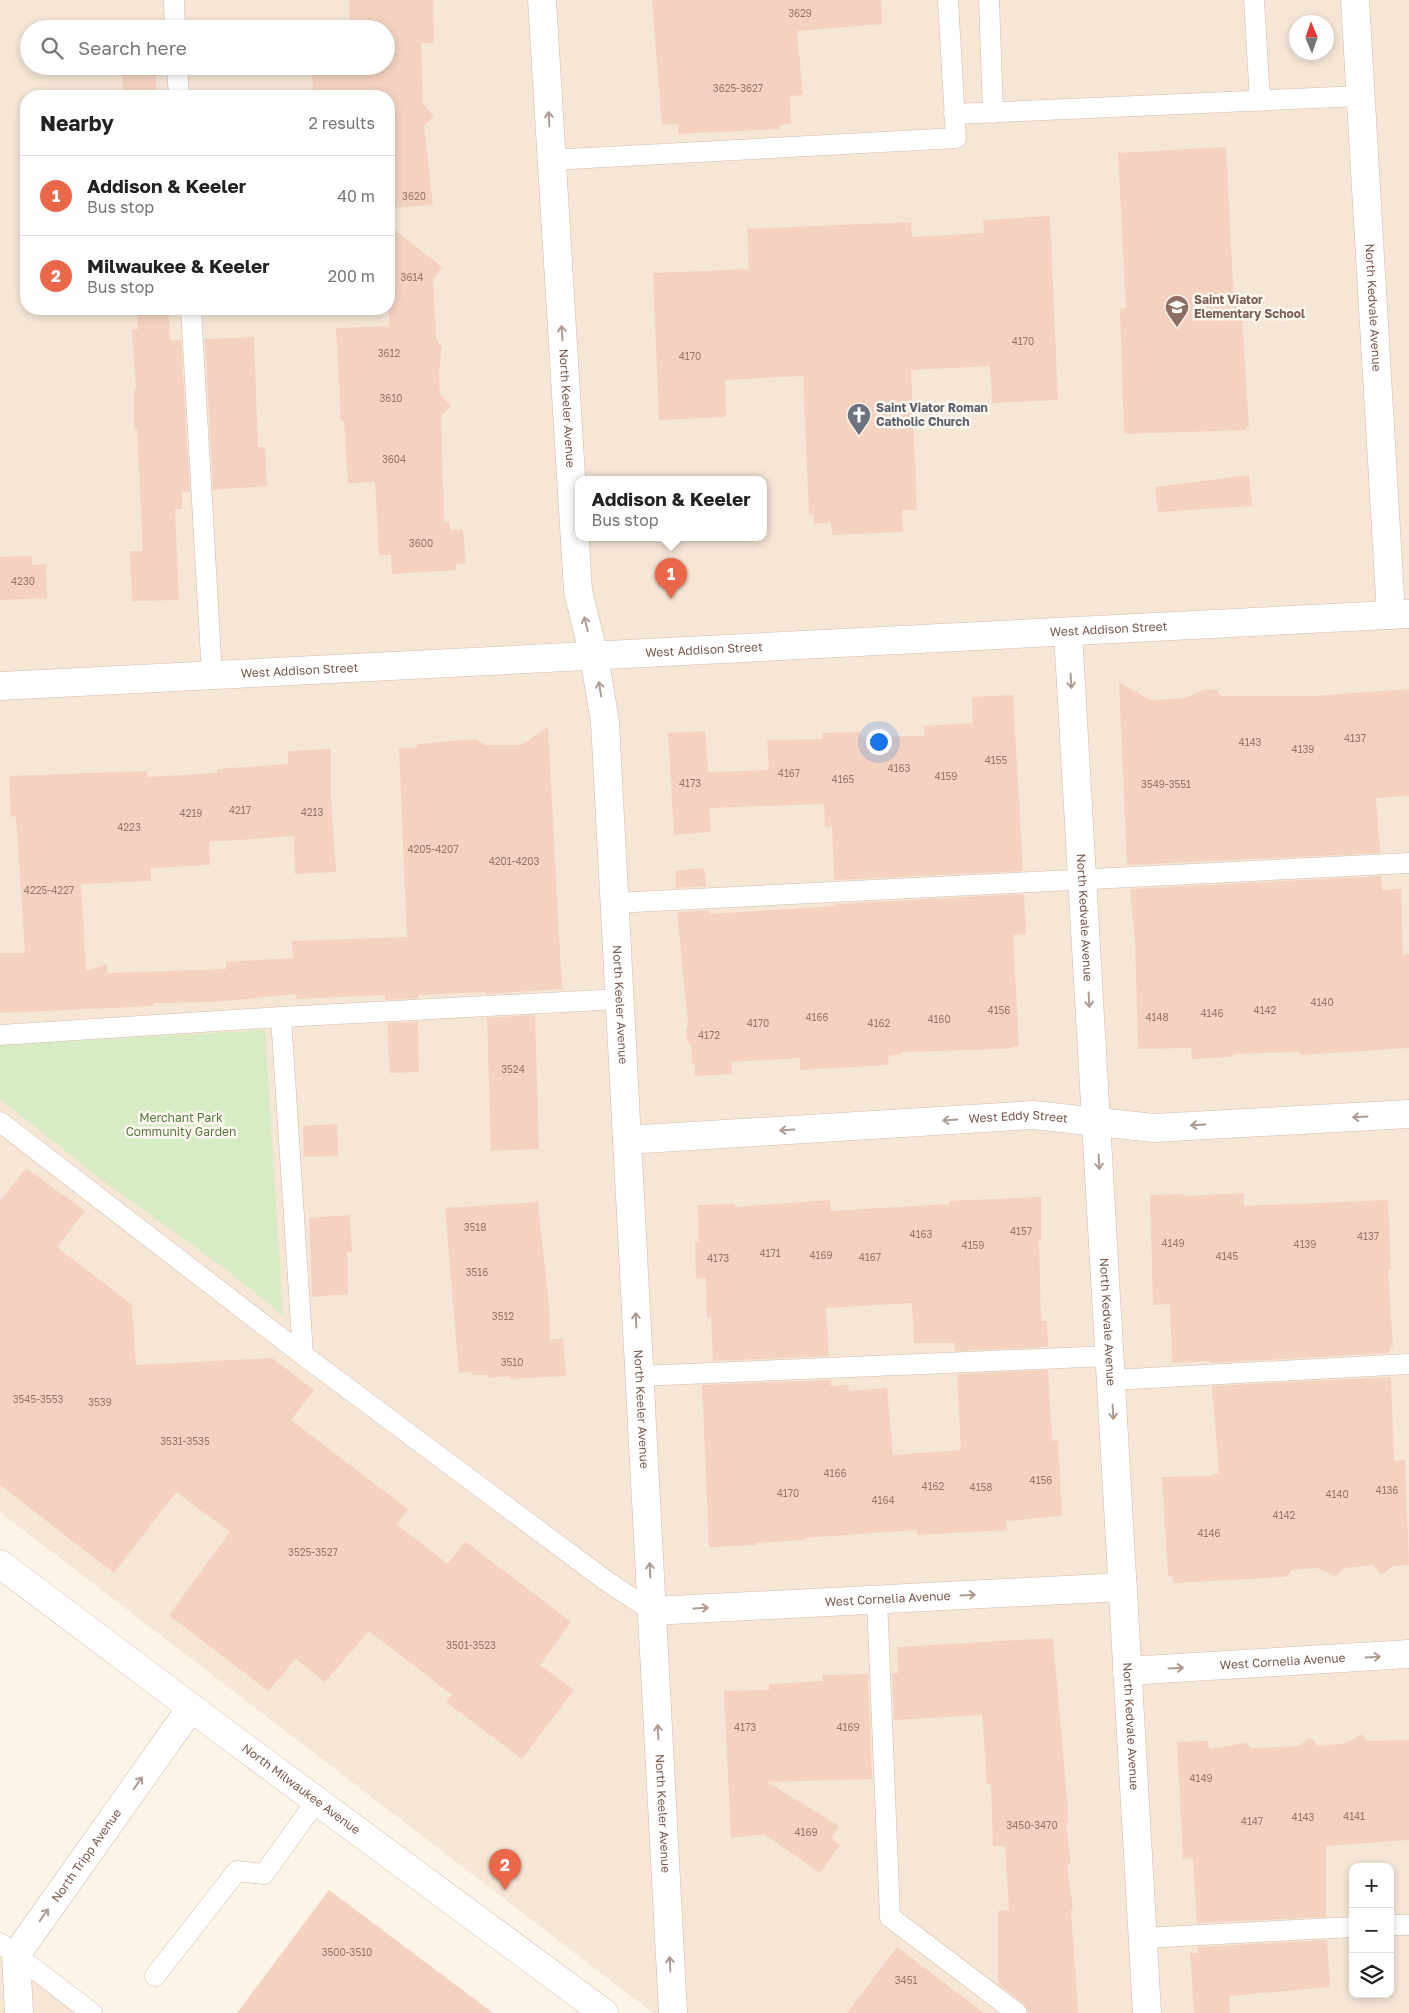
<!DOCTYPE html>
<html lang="en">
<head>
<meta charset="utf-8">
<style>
  :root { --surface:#fff; --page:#f6f6f6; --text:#222; --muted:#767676; --line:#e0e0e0; --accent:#eb6749 }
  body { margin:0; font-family:"Golos Text",sans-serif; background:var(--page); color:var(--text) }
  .controls { position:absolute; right:15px; bottom:15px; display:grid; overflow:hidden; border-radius:10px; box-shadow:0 2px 8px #0003 }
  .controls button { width:45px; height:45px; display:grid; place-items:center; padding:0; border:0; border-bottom:1px solid var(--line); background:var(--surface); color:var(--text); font:25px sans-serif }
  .compass { position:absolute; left:1289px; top:15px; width:45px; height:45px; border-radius:50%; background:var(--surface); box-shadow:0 2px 8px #0003; rotate:358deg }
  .you { position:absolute; left:878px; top:741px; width:18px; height:18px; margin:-12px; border:4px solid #fff; border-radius:50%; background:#1a73e8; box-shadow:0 0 0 8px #1a73e833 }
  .badge { display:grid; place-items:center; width:32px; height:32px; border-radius:50%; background:var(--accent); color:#fff; font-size:16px; font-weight:700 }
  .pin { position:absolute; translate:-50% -41px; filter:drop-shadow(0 1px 2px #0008) }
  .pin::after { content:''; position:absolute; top:26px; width:18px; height:15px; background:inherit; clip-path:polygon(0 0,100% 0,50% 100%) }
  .popup { position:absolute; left:575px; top:476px; width:192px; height:65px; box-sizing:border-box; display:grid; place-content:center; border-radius:10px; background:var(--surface); filter:drop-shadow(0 1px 4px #0005); font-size:16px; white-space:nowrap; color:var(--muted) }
  .popup b { font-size:19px; color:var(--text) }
  .popup::after { content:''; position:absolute; left:50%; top:100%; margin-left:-10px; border:10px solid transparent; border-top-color:var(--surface) }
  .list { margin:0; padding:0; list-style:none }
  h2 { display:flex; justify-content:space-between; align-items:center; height:65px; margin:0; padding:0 20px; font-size:21px }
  h2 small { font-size:16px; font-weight:400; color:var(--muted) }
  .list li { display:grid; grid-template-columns:32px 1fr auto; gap:15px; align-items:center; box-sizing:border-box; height:80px; padding:0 20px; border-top:1px solid var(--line) }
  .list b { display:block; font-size:19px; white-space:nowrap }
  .list p { margin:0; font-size:16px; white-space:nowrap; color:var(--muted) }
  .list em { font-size:16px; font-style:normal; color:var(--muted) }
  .icon { flex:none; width:28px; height:28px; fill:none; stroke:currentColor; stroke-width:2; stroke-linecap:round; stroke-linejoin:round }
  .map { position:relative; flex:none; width:1409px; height:2013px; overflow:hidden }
  .search { position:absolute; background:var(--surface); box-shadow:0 2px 8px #0003; left:20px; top:20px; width:375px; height:55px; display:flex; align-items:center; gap:12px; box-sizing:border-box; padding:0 18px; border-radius:28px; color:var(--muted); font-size:19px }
  .panel { position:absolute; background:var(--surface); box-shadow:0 2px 8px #0003; left:20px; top:90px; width:375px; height:225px; border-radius:20px }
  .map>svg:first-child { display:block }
</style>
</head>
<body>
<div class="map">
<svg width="1409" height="2013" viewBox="0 0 1409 2013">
  <rect width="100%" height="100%" fill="#fdf4e8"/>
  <g fill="#f5e6d6" fill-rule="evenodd">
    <path d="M0,0H1409V2013H653L0,1512ZM1296,22H1326V52H1296ZM29,29H386V66H29ZM26,96H389V309H26ZM578,480H764V538H578ZM1353,1867H1390V1994H1353Z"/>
    <path d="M0,1943L92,2013H0Z"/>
  </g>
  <path fill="#d7ecc5" d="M265,1030L283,1315L219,1264L102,1180L0,1099V1045Z"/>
  <g fill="#f4d2bf">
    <path d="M349,0H433L434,43H421L423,103L434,117L424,125L433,205L389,208V96H313L312,66H386V29H350Z"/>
    <path d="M652,0H881L882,24L797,31L803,95L790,96L791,124L780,125V129L678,134V124L662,125Z"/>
    <path d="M122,66H156V96H123Z"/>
    <path d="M1226,147L1234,303H1241L1249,427H1246V430L1124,434L1120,309L1126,308L1118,153Z"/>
    <path d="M1050,216L1058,400L992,403L990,366L911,370L917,510H902L903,532L832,535L831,522L814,524V515H809L803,376L725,380L726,417L659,420L653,273L749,269L747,229L911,222L912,237L984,233L983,220Z"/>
    <path d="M389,225L442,267L433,280L436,339L442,347L439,370L440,395L451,406L441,416L444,522H449L450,530H463L466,563L456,564V570L392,574L391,555H379L375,482L348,483L344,421H341L336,328L389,326Z"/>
    <path d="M137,309H168L170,340H181L190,492H182V509H175L179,600L132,601L130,551H143L137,429H134V389H136L132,329H138Z"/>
    <path d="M254,337L258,447H265L267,486L213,490L205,339Z"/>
    <path d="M1249,475L1252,506L1158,512L1155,487Z"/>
    <path d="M32,556V565L46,564L47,598L0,600V557Z"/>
    <path d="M1119,682L1150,700L1185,698L1205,689L1217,690L1220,696H1312L1409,689V796L1376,798L1380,853L1127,865Z"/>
    <path d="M1013,695L1023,871L834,880L832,826L825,827L824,804L709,808L711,832L674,835L668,733L705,731L708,772L769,770L767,740L822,739V733L860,732V737L925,736L924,726L973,723L972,697Z"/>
    <path d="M548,727L562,989L486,994V992L418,995V998L385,1000V995L296,999V994L214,1002L153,1003L154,1006L0,1013V953H25L16,816L11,817L9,776L147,771V777L217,773V769L288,764V751L331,749V801L336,872L295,874L294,836L209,842L210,865L151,868V881L81,884L86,971L107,964V973L226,969V962L293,958L292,941L407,937L399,748H416L418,744L476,739L485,745H521Z"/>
    <path d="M704,868L706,886L676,888L675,871Z"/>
    <path d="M1381,876L1382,890L1401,889L1403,955L1409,954V1048L1300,1055L1299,1052L1233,1054V1057L1192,1059L1191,1048L1138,1049L1135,939L1130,889Z"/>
    <path d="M1024,894L1026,934L1013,935L1019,1046L1004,1049L901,1052L902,1054L888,1056L889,1065L800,1070V1058L731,1062L732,1074L695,1076V1064H692L691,1045L687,1041L686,1029L688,1024L677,912L709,910L710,914L741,912L835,906V904Z"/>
    <path d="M535,1015L539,1149L491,1151L487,1018Z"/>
    <path d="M418,1022L419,1072L390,1073L387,1023Z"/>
    <path d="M337,1124L338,1156L304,1157L303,1126Z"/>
    <path d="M26,1168L85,1211L57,1247L132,1305L136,1365L272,1358L314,1390L291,1420L408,1509L397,1525L448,1564L465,1541L571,1622L540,1665L574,1690L522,1759L446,1702L452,1695L369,1631L325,1682L296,1659L268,1691L169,1615L230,1532L176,1492L114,1573L0,1485V1201Z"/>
    <path d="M1244,1193V1206L1388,1200L1391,1270H1388L1393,1347H1390V1353L1210,1363V1361L1172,1363L1170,1304L1153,1305L1150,1195L1183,1194V1196Z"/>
    <path d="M1041,1197V1240L1039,1239L1041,1321H1047L1048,1347L955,1351V1343H914L912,1303L826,1308L829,1356L713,1361L711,1317H707L706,1278L696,1279L695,1242H699L698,1205L735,1204V1207L830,1200L831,1211L949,1204V1201Z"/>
    <path d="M538,1202L549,1307L550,1340L563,1338L566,1376L509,1379V1376L488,1378V1375H473L472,1372L459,1373L445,1208Z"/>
    <path d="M350,1215L352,1252H347L348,1294L312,1297L309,1218Z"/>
    <path d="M1048,1370L1052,1441L1058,1440L1062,1516L1006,1521L1007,1530L917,1535L916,1530L805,1538V1540L756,1543V1545L709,1547L702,1385L830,1380L831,1386L848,1385L849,1391L887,1388L893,1455L961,1450L957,1374Z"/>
    <path d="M1391,1377L1394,1461L1405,1460L1409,1565L1393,1566L1381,1575L1373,1565L1344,1568L1336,1576L1317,1568L1292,1570L1286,1577L1174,1583L1172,1576H1168L1162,1477L1212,1476L1211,1474H1219L1212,1386Z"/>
    <path d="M1053,1638L1067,1799L1068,1824H1066L1071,1863L1067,1864L1073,1909L1071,1910L1078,2013H1029L1024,2004L998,1984V1911L1009,1910L1005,1846H993L991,1784H987L982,1715L894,1720L892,1673H898L897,1647Z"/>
    <path d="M868,1674L872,1779L767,1782L839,1826L831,1838L840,1845L820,1873L764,1834L731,1838L724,1691L769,1690V1684L823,1681L822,1675Z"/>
    <path d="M1361,1734L1368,1741L1409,1740V1840L1326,1846V1917L1197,1923L1193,1858L1183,1859L1177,1742L1208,1741L1209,1749L1245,1743L1252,1748L1299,1746L1310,1737L1318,1746L1347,1743Z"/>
    <path d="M329,1890L493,2013H237Z"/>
    <path d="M1327,1940L1330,1987L1229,1996L1230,2013H1194L1190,1953H1198V1947Z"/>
    <path d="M897,1947L984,2013H847Z"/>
  </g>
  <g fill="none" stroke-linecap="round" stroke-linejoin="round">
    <defs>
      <g id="service">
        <path d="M174,0L175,29"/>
        <path d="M989,0L993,113"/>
        <path d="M1254,0L1260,101"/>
        <path d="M177,66L179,96"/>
        <path d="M954,114L1360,96"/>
        <path d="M551,160L956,138L948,0"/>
        <path d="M191,309L212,675"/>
        <path d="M614,903L1409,863"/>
        <path d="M281,1017L303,1355"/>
        <path d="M0,1035L281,1017L620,999"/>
        <path d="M0,1122L303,1355L605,1580L652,1611"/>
        <path d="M639,1376L1109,1356"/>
        <path d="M1111,1380L1409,1364"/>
        <path d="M877,1599L890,1917L1017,2013"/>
        <path d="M1390,1925H1409"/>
        <path d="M1143,1938L1353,1927"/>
        <path d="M0,1943L92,2013"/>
        <path d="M155,1976L237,1871L264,1874L317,1800"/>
      </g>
      <g id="minor">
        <path id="s1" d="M1355,0L1391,615"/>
        <path id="s2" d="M1068,632L1147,2013"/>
        <path id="s3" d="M627,1140L1033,1115L1154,1128L1409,1114"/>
        <path id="s4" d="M652,1611L1123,1587"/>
        <path id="s5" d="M1127,1671L1409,1654"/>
        <path id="s6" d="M19,2013L16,1955L191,1708"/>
      </g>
      <g id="tertiary">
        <path id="s7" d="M542,0L578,591L594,656L605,722L673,2013"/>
        <path id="s8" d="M0,686L1409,614"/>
      </g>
      <g id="secondary">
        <path id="s9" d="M0,1564L229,1736L604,2013"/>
      </g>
    </defs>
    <use href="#service" stroke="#d0bbad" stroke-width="21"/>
    <use href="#minor" stroke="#d0bbad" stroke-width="29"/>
    <use href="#tertiary" stroke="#d0bbad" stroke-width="29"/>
    <use href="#secondary" stroke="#d6bdac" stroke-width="29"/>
    <use href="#service" stroke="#fff" stroke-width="20"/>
    <use href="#minor" stroke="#fff" stroke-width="28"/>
    <use href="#tertiary" stroke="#fff" stroke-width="28"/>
    <use href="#secondary" stroke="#fff" stroke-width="28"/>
  </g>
  <defs><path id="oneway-shaft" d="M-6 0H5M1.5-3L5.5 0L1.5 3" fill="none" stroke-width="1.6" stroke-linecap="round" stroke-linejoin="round" transform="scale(1.25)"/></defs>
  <g stroke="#af9b92">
    <use href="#oneway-shaft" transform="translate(549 119) rotate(-93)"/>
    <use href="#oneway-shaft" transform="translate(562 333) rotate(-94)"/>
    <use href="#oneway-shaft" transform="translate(586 624) rotate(-104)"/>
    <use href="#oneway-shaft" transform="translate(1071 681) rotate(87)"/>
    <use href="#oneway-shaft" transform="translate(600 689) rotate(-99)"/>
    <use href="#oneway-shaft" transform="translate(1089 1000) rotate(87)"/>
    <use href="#oneway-shaft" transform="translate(1360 1117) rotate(177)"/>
    <use href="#oneway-shaft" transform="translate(950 1120) rotate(176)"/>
    <use href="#oneway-shaft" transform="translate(1198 1125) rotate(177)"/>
    <use href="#oneway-shaft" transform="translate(787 1130) rotate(176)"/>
    <use href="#oneway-shaft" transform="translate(1099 1162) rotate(87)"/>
    <use href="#oneway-shaft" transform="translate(636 1320) rotate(-93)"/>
    <use href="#oneway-shaft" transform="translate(1113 1412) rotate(87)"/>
    <use href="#oneway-shaft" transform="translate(650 1570) rotate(-93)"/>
    <use href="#oneway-shaft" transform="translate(968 1595) rotate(-3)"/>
    <use href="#oneway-shaft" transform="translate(701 1608) rotate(-3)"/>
    <use href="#oneway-shaft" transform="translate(1373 1657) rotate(-3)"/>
    <use href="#oneway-shaft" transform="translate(1176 1668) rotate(-3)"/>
    <use href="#oneway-shaft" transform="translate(658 1732) rotate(-93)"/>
    <use href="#oneway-shaft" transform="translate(138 1783) rotate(-55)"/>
    <use href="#oneway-shaft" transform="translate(44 1915) rotate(-55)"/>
    <use href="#oneway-shaft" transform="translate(670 1964) rotate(-93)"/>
  </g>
  <defs>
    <symbol id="school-pin" viewBox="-11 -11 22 30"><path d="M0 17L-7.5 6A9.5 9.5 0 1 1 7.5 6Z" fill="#8d6e63" stroke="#fff8f0"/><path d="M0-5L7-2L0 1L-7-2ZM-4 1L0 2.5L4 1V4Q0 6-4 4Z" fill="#fff"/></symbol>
    <symbol id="church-pin" viewBox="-11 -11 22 30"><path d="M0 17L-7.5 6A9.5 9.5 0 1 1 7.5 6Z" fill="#6b7280" stroke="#fff8f0"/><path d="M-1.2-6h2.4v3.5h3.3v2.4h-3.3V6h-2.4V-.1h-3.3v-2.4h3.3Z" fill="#fff"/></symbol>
  </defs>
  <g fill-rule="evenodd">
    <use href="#school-pin" x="1163" y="293" width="28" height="38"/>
    <use href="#church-pin" x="845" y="401" width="28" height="38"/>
  </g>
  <g text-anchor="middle" stroke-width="5" stroke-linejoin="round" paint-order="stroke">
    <g font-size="10" fill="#987767">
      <text x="800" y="17">3629</text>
      <text x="738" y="92">3625-3627</text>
      <text x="414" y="200">3620</text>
      <text x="412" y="281">3614</text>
      <text x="1023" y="345">4170</text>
      <text x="389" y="357">3612</text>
      <text x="690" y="360">4170</text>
      <text x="391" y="402">3610</text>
      <text x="394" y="463">3604</text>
      <text x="421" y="547">3600</text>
      <text x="23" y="585">4230</text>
      <text x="1355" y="742">4137</text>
      <text x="1250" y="746">4143</text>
      <text x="1303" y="753">4139</text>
      <text x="996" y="764">4155</text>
      <text x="899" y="772">4163</text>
      <text x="789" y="777">4167</text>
      <text x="946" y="780">4159</text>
      <text x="843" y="783">4165</text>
      <text x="690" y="787">4173</text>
      <text x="1166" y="788">3549-3551</text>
      <text x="240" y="814">4217</text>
      <text x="312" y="816">4213</text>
      <text x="191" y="817">4219</text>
      <text x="129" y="831">4223</text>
      <text x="433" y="853">4205-4207</text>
      <text x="514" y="865">4201-4203</text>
      <text x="49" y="894">4225-4227</text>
      <text x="1322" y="1006">4140</text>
      <text x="999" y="1014">4156</text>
      <text x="1265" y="1014">4142</text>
      <text x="1212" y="1017">4146</text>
      <text x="817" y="1021">4166</text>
      <text x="1157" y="1021">4148</text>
      <text x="939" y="1023">4160</text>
      <text x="758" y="1027">4170</text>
      <text x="879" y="1027">4162</text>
      <text x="709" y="1039">4172</text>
      <text x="513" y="1073">3524</text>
      <text x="475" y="1231">3518</text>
      <text x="1021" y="1235">4157</text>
      <text x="921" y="1238">4163</text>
      <text x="1368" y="1240">4137</text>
      <text x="1173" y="1247">4149</text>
      <text x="1305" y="1248">4139</text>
      <text x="973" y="1249">4159</text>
      <text x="770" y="1257">4171</text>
      <text x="821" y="1259">4169</text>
      <text x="1227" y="1260">4145</text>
      <text x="870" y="1261">4167</text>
      <text x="718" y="1262">4173</text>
      <text x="477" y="1276">3516</text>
      <text x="503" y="1320">3512</text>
      <text x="512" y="1366">3510</text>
      <text x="38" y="1403">3545-3553</text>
      <text x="100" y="1406">3539</text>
      <text x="185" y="1445">3531-3535</text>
      <text x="835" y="1477">4166</text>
      <text x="1041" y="1484">4156</text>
      <text x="933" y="1490">4162</text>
      <text x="981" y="1491">4158</text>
      <text x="1387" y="1494">4136</text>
      <text x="788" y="1497">4170</text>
      <text x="1337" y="1498">4140</text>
      <text x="883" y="1504">4164</text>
      <text x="1284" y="1519">4142</text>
      <text x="1209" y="1537">4146</text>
      <text x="313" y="1556">3525-3527</text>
      <text x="471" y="1649">3501-3523</text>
      <text x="745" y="1731">4173</text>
      <text x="848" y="1731">4169</text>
      <text x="1201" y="1782">4149</text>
      <text x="1354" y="1820">4141</text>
      <text x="1303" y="1821">4143</text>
      <text x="1252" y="1825">4147</text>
      <text x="1032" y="1829">3450-3470</text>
      <text x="806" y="1836">4169</text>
      <text x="347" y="1956">3500-3510</text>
      <text x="906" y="1984">3451</text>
    </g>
    <g font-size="12" font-weight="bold" fill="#785e54" stroke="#fff8f0" text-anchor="start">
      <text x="1194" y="304">Saint Viator<tspan x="1194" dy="14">Elementary School</tspan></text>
    </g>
    <g font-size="12" fill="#79594a" stroke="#fff8f0">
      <text dy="4" stroke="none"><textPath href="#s1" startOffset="308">North Kedvale Avenue</textPath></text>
      <text dy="4" stroke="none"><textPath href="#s7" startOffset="409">North Keeler Avenue</textPath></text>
      <text dy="4" stroke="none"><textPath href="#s8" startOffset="1110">West Addison Street</textPath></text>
      <text dy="4" stroke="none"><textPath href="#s8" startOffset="705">West Addison Street</textPath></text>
      <text dy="4" stroke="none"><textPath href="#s8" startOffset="300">West Addison Street</textPath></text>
      <text dy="4" stroke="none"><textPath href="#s2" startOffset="286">North Kedvale Avenue</textPath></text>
      <text dy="4" stroke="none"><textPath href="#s7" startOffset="1009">North Keeler Avenue</textPath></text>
      <text dy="4" stroke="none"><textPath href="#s3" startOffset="392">West Eddy Street</textPath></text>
      <text dy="4" stroke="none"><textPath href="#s2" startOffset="691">North Kedvale Avenue</textPath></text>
      <text dy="4" stroke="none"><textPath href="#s7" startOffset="1414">North Keeler Avenue</textPath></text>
      <text dy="4" stroke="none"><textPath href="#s4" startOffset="236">West Cornelia Avenue</textPath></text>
      <text dy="4" stroke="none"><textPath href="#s5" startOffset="156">West Cornelia Avenue</textPath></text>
      <text dy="4" stroke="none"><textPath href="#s2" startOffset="1096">North Kedvale Avenue</textPath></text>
      <text dy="4" stroke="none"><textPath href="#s9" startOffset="376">North Milwaukee Avenue</textPath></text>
      <text dy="4" stroke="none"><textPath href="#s7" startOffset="1819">North Keeler Avenue</textPath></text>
      <text dy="4" stroke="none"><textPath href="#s6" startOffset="180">North Tripp Avenue</textPath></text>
    </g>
    <g font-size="12" font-weight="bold" fill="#5b616d" stroke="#fff8f0" text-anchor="start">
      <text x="876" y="412">Saint Viator Roman<tspan x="876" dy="14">Catholic Church</tspan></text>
    </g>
    <g font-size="12" fill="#527a3f" stroke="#fff8f0">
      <text x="181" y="1122">Merchant Park<tspan x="181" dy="14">Community Garden</tspan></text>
    </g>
  </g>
</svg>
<div class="controls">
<button>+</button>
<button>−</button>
<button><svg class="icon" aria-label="layers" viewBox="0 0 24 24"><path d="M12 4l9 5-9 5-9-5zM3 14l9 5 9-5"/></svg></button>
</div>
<svg class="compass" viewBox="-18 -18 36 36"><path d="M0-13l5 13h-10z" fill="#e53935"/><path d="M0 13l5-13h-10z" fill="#767676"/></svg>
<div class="you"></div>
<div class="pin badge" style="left:671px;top:599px">1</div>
<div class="popup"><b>Addison &amp; Keeler</b>Bus stop</div>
<div class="pin badge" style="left:505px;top:1890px">2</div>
<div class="search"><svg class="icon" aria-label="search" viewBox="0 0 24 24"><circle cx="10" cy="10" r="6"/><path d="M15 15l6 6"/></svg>Search here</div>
<section class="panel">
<h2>Nearby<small>2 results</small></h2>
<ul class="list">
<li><span class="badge">1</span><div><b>Addison &amp; Keeler</b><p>Bus stop</p></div><em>40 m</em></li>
<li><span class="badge">2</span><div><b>Milwaukee &amp; Keeler</b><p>Bus stop</p></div><em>200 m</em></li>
</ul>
</section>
</div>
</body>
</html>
